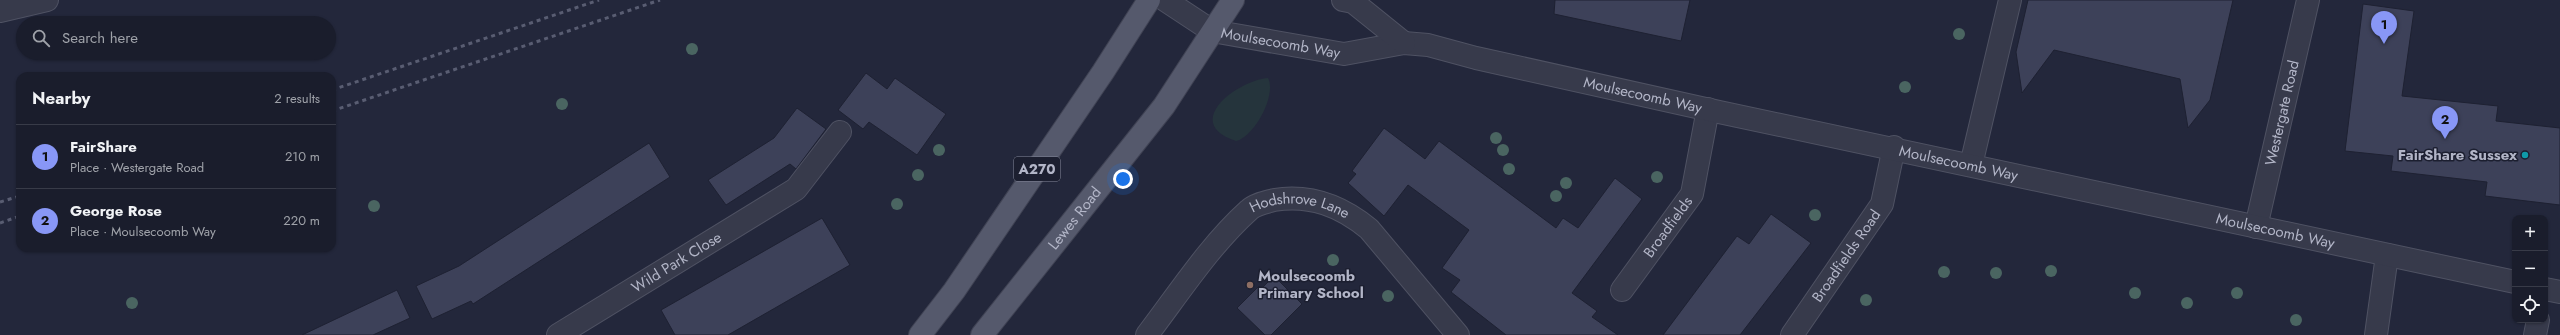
<!DOCTYPE html>
<html lang="en">
<head>
<meta charset="utf-8">
<style>
  :root { --surface:#1a1d2c; --page:#232634; --text:#f1f3f6; --muted:#9fa2a9; --line:#383b48; --accent:#8897f6 }
  body { margin:0; font-family:Jost,sans-serif; background:var(--page); color:var(--text) }
  .controls { position:absolute; right:12px; bottom:12px; display:grid; overflow:hidden; border-radius:8px; box-shadow:0 1px 3px #0004 }
  .controls button { width:36px; height:36px; display:grid; place-items:center; padding:0; border:0; border-bottom:1px solid var(--line); background:var(--surface); color:var(--text); font:20px sans-serif }
  .you { position:absolute; left:1123px; top:179px; width:14px; height:14px; margin:-10px; border:3px solid #fff; border-radius:50%; background:#1a73e8; box-shadow:0 0 0 6px #1a73e833 }
  .badge { display:grid; place-items:center; width:26px; height:26px; border-radius:50%; background:var(--accent); color:#111; font-size:13px; font-weight:700 }
  .pin { position:absolute; translate:-50% -33px; filter:drop-shadow(0 1px 2px #0008) }
  .pin::after { content:''; position:absolute; top:21px; width:14px; height:12px; background:inherit; clip-path:polygon(0 0,100% 0,50% 100%) }
  .list { margin:0; padding:0; list-style:none }
  h2 { display:flex; justify-content:space-between; align-items:center; height:52px; margin:0; padding:0 16px; font-size:17px }
  h2 small { font-size:13px; font-weight:400; color:var(--muted) }
  .list li { display:grid; grid-template-columns:26px 1fr auto; gap:12px; align-items:center; box-sizing:border-box; height:64px; padding:0 16px; border-top:1px solid var(--line) }
  .list b { display:block; font-size:15px; white-space:nowrap }
  .list p { margin:0; font-size:13px; white-space:nowrap; color:var(--muted) }
  .list em { font-size:13px; font-style:normal; color:var(--muted) }
  .icon { flex:none; width:22px; height:22px; fill:none; stroke:currentColor; stroke-width:2; stroke-linecap:round; stroke-linejoin:round }
  .map { position:relative; flex:none; width:2560px; height:335px; overflow:hidden }
  .search { position:absolute; background:var(--surface); box-shadow:0 1px 3px #0004; left:16px; top:16px; width:320px; height:44px; display:flex; align-items:center; gap:10px; box-sizing:border-box; padding:0 14px; border-radius:22px; color:var(--muted); font-size:15px }
  .panel { position:absolute; background:var(--surface); box-shadow:0 1px 3px #0004; left:16px; top:72px; width:320px; height:180px; border-radius:12px }
  .map>svg:first-child { display:block }
</style>
</head>
<body>
<div class="map">
<svg width="2560" height="335" viewBox="0 0 2560 335">
  <rect width="100%" height="100%" fill="#23273b"/>
  <path fill="#25343c" d="M1268,78C1277,95 1254,137 1236,141C1181,123 1236,81 1268,78Z"/>
  <g fill="#3d4159" stroke="#1e2132">
    <path d="M1555,0H1690L1681,41L1554,14Z"/>
    <path d="M2028,0H2233L2210,100L2188,128L2180,79L2054,50L2022,93L2016,52Z"/>
    <path d="M2363,4L2414,11L2402,96L2498,106L2496,121L2560,128V205L2485,196L2487,182L2391,171L2393,156L2345,151Z"/>
    <path d="M866,73L887,89L895,78L946,114L917,155L869,122L863,129L838,110Z"/>
    <path d="M797,108L826,129L796,169L790,164L726,205L708,180L774,138Z"/>
    <path d="M1384,128L1425,159L1439,141L1556,228L1563,218L1578,228L1615,178L1642,199L1572,293L1597,311L1592,317L1618,335H1506L1451,292L1460,280L1442,268L1469,230L1408,185L1384,216L1348,183L1356,174L1352,171Z"/>
    <path d="M649,143L670,177L473,304L471,301L432,319L416,286L459,266Z"/>
    <path d="M1771,214L1811,243L1740,335H1663L1737,236L1749,244Z"/>
    <path d="M822,218L850,265L728,335H675L661,310Z"/>
    <path d="M1274,276L1302,304L1271,335H1265L1237,308L1259,286L1261,289Z"/>
    <path d="M397,290L410,318L373,335H302Z"/>
  </g>
  <g fill="none" stroke-linecap="round" stroke-linejoin="round">
    <defs>
      <g id="service">
        <path d="M0,11L47,0"/>
        <path d="M1971,165L2010,0"/>
        <path d="M2376,335L2387,255"/>
        <path d="M2535,335L2538,320"/>
      </g>
      <g id="minor">
        <path id="s1" d="M2256,227L2308,0"/>
        <path id="s2" d="M1622,290L1692,194L1708,109"/>
        <path id="s3" d="M558,335L796,189L840,132"/>
        <path id="s4" d="M1147,335C1179,293 1210,245 1249,210C1255,204 1267,202 1274,200C1311,194 1341,206 1369,229L1458,335"/>
        <path id="s5" d="M1792,335L1882,204L1894,147"/>
      </g>
      <g id="tertiary">
        <path id="s6" d="M1165,0L1212,31L1344,54L1404,43L1428,45L1476,58L1719,112L2515,282"/>
        <path d="M1343,0L1353,2L1404,43"/>
        <path d="M2545,289L2560,292"/>
      </g>
      <g id="primary">
        <path d="M920,335L954,291L1103,72L1149,0"/>
        <path id="s7" d="M982,335L1164,106L1233,0"/>
      </g>
    </defs>
    <use href="#service" stroke="#4f5263" stroke-width="24"/>
    <use href="#minor" stroke="#4f5263" stroke-width="24"/>
    <use href="#tertiary" stroke="#4f5263" stroke-width="24"/>
    <use href="#primary" stroke="#404354" stroke-width="24"/>
    <use href="#service" stroke="#373a4b" stroke-width="22"/>
    <use href="#minor" stroke="#373a4b" stroke-width="22"/>
    <use href="#tertiary" stroke="#373a4b" stroke-width="22"/>
    <use href="#primary" stroke="#55596c" stroke-width="22"/>
    <g stroke="#595d72" stroke-width="3" stroke-dasharray="4 4" stroke-linecap="butt">
      <path d="M332,90L599,0"/>
      <path d="M332,111L660,0"/>
      <path d="M0,202L20,196"/>
      <path d="M0,223L20,216"/>
    </g>
  </g>
  <g fill="#4a6561">
    <circle cx="1959" cy="34" r="6"/>
    <circle cx="692" cy="49" r="6"/>
    <circle cx="1905" cy="87" r="6"/>
    <circle cx="562" cy="104" r="6"/>
    <circle cx="1496" cy="138" r="6"/>
    <circle cx="939" cy="150" r="6"/>
    <circle cx="1503" cy="150" r="6"/>
    <circle cx="1509" cy="169" r="6"/>
    <circle cx="918" cy="175" r="6"/>
    <circle cx="1657" cy="177" r="6"/>
    <circle cx="1566" cy="183" r="6"/>
    <circle cx="1556" cy="196" r="6"/>
    <circle cx="897" cy="204" r="6"/>
    <circle cx="374" cy="206" r="6"/>
    <circle cx="1815" cy="215" r="6"/>
    <circle cx="1333" cy="260" r="6"/>
    <circle cx="2051" cy="271" r="6"/>
    <circle cx="1944" cy="272" r="6"/>
    <circle cx="1996" cy="273" r="6"/>
    <circle cx="2135" cy="293" r="6"/>
    <circle cx="2237" cy="293" r="6"/>
    <circle cx="1388" cy="296" r="6"/>
    <circle cx="1866" cy="300" r="6"/>
    <circle cx="132" cy="303" r="6"/>
    <circle cx="2187" cy="303" r="6"/>
    <circle cx="2296" cy="320" r="6"/>
  </g>
  <circle fill="#0f9aa8" stroke="#1c1f30" stroke-width="1.5" cx="2525" cy="155" r="4"/>
  <circle fill="#8d6e63" stroke="#1c1f30" stroke-width="1.5" cx="1250" cy="285" r="4"/>
  <g text-anchor="middle" stroke-width="3" stroke-linejoin="round" paint-order="stroke">
    <rect fill="#1c1f30" stroke="#85889a" stroke-width="1" x="1014" y="157" width="46" height="24" rx="3"/>
    <g font-size="14" font-weight="bold" fill="#b2b5c7">
      <text x="1037" y="174">A270</text>
    </g>
    <g font-size="15" fill="#b2b5c7" stroke="#1c1f30">
      <text dy="5" stroke="none"><textPath href="#s6" startOffset="126">Moulsecoomb Way</textPath></text>
      <text dy="5" stroke="none"><textPath href="#s6" startOffset="496">Moulsecoomb Way</textPath></text>
      <text dy="5" stroke="none"><textPath href="#s1" startOffset="117">Westergate Road</textPath></text>
      <text dy="5" stroke="none"><textPath href="#s6" startOffset="819">Moulsecoomb Way</textPath></text>
      <text dy="5" stroke="none"><textPath href="#s4" startOffset="215">Hodshrove Lane</textPath></text>
      <text dy="5" stroke="none"><textPath href="#s7" startOffset="149">Lewes Road</textPath></text>
      <text dy="5" stroke="none"><textPath href="#s2" startOffset="78">Broadfields</textPath></text>
      <text dy="5" stroke="none"><textPath href="#s6" startOffset="1143">Moulsecoomb Way</textPath></text>
      <text dy="5" stroke="none"><textPath href="#s5" startOffset="96">Broadfields Road</textPath></text>
      <text dy="5" stroke="none"><textPath href="#s3" startOffset="139">Wild Park Close</textPath></text>
    </g>
    <g font-size="15" font-weight="bold" fill="#b2b5c7" stroke="#1c1f30" text-anchor="end">
      <text x="2517" y="160">FairShare Sussex</text>
      <text x="1258" y="281" text-anchor="start">Moulsecoomb<tspan x="1258" dy="17">Primary School</tspan></text>
    </g>
  </g>
</svg>
<div class="controls">
<button>+</button>
<button>−</button>
<button><svg class="icon" aria-label="locate" viewBox="0 0 24 24"><circle cx="12" cy="12" r="6"/><path d="M12 2v4M12 18v4M2 12h4M18 12h4"/></svg></button>
</div>
<div class="you"></div>
<div class="pin badge" style="left:2384px;top:44px">1</div>
<div class="pin badge" style="left:2445px;top:139px">2</div>
<div class="search"><svg class="icon" aria-label="search" viewBox="0 0 24 24"><circle cx="10" cy="10" r="6"/><path d="M15 15l6 6"/></svg>Search here</div>
<section class="panel">
<h2>Nearby<small>2 results</small></h2>
<ul class="list">
<li><span class="badge">1</span><div><b>FairShare</b><p>Place · Westergate Road</p></div><em>210 m</em></li>
<li><span class="badge">2</span><div><b>George Rose</b><p>Place · Moulsecoomb Way</p></div><em>220 m</em></li>
</ul>
</section>
</div>
</body>
</html>
